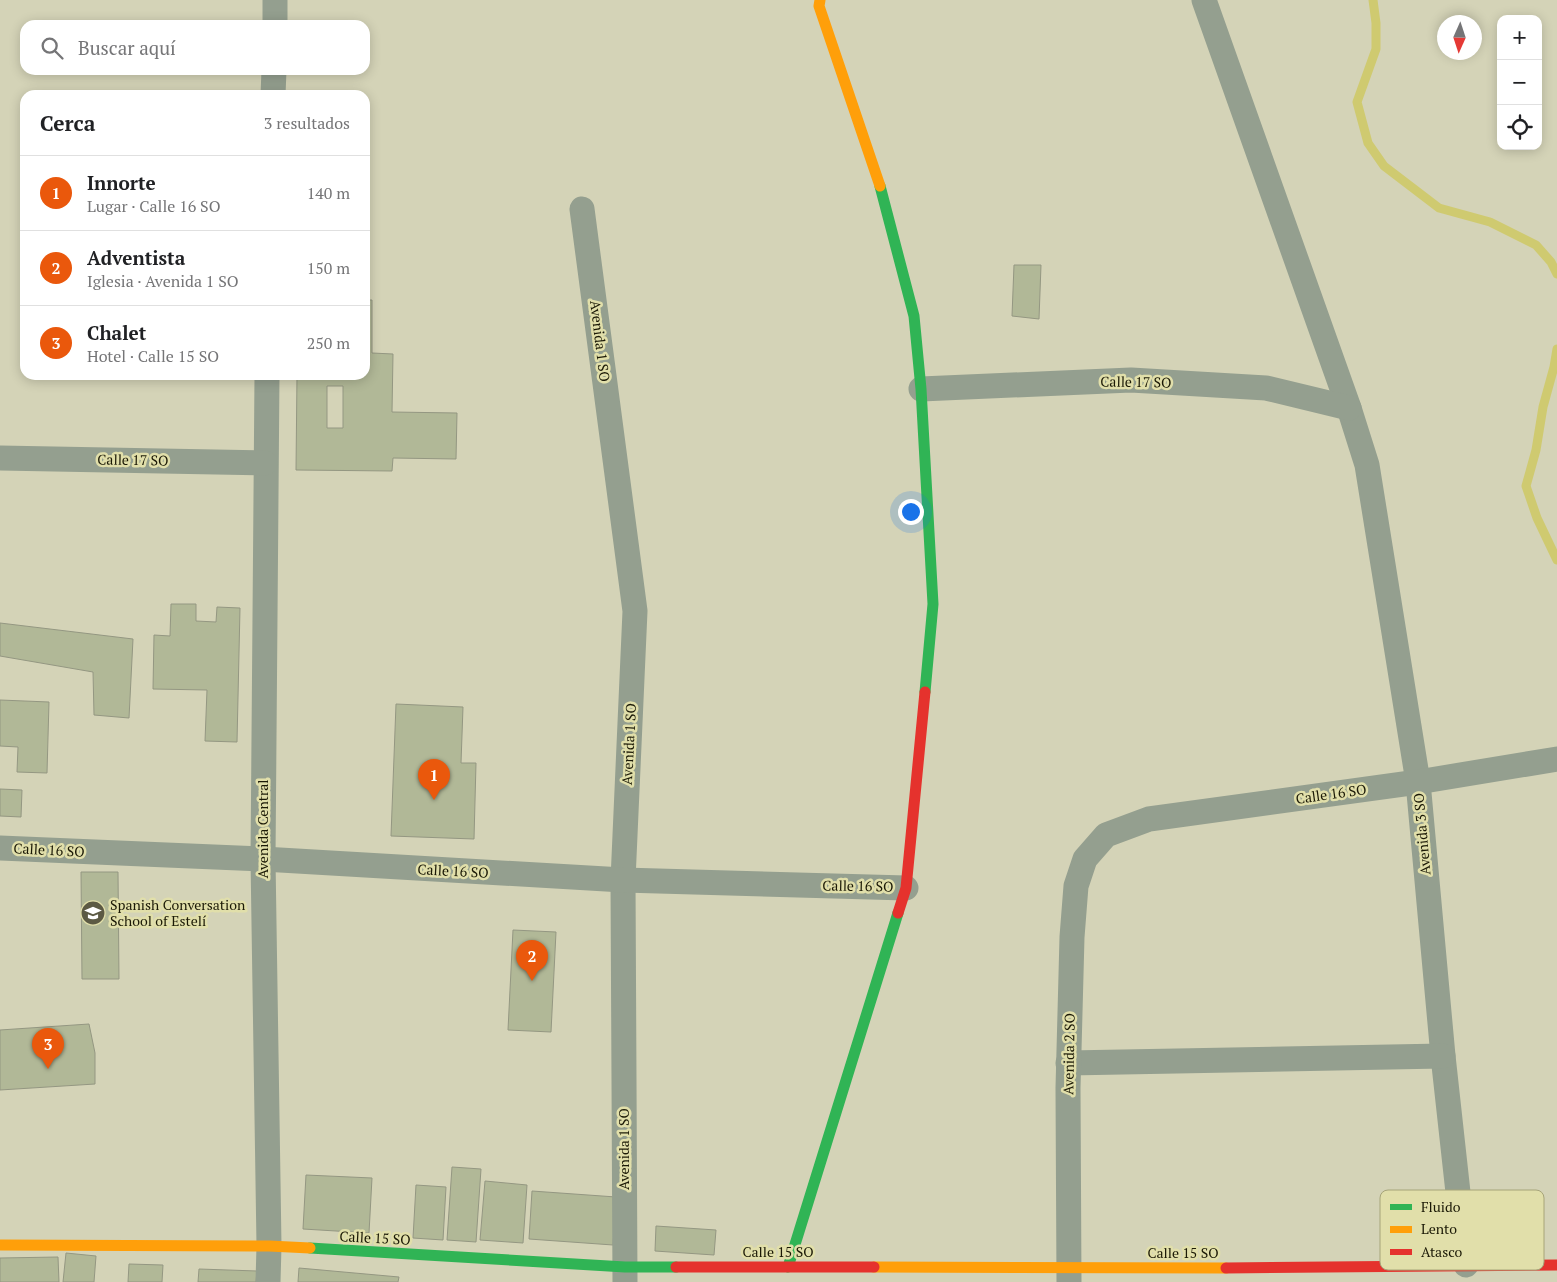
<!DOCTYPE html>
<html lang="es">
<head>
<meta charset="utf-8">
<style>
  :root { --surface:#fff; --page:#f2f2f2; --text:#202124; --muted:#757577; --line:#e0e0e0; --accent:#ea580c }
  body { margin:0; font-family:"PT Serif",serif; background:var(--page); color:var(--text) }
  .controls { position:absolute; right:15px; top:15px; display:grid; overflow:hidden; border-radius:10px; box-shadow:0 2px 12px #0003 }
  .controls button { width:45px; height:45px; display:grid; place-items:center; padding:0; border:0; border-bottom:1px solid var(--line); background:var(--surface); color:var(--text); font:25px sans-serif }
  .compass { position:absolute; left:1437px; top:15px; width:45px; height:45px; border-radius:50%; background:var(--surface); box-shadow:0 2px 12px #0003; rotate:183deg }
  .you { position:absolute; left:910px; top:511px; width:18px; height:18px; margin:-12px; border:4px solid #fff; border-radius:50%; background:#1a73e8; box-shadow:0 0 0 8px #1a73e833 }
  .badge { display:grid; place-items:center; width:32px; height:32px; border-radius:50%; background:var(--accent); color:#fff; font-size:16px; font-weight:700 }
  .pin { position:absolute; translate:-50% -41px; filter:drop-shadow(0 1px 2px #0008) }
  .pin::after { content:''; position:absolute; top:26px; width:18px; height:15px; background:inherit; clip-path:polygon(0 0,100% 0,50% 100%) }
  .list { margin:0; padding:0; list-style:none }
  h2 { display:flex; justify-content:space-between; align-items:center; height:65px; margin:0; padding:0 20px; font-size:21px }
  h2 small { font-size:16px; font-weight:400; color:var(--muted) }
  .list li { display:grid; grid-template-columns:32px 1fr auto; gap:15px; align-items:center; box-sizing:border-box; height:75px; padding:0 20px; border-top:1px solid var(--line) }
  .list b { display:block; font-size:19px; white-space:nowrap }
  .list p { margin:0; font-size:16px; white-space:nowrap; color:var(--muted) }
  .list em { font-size:16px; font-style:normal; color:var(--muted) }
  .icon { flex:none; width:28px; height:28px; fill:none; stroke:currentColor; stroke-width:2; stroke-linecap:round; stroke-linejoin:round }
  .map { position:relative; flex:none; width:1557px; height:1282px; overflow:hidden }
  .search { position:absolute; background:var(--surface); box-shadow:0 2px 12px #0003; left:20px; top:20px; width:350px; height:55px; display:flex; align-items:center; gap:12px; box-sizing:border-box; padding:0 18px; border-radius:15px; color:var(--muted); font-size:19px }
  .panel { position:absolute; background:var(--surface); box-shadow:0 2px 12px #0003; left:20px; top:90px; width:350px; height:290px; border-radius:15px }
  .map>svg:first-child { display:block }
</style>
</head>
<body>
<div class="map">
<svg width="1557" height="1282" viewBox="0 0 1557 1282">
  <rect width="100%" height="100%" fill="#d4d3b7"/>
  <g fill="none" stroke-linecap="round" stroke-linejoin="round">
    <g stroke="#cfca70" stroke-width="9">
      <path d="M1373,0L1376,23V49L1357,102L1368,143L1384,166L1439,208L1490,222L1536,245L1551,262L1557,274"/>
      <path d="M1557,349L1554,367L1543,407L1536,450L1526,486L1537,518L1557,560"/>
    </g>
  </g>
  <g fill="#b1b897" stroke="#949782" fill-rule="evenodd">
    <path d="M1014,265H1041L1039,319L1012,316Z"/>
    <path d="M365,300H372V353L393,354L392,412L457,413L456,459L393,458L392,471L296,470L297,375H326V377H343V375H365ZM327,386H343V428H327Z"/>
    <path d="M171,604H196V621L216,622L217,607L240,608L237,742L205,741L207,690L153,689L154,635L170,636Z"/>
    <path d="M0,623L133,639L129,718L94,715L93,672L0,656Z"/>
    <path d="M0,700L49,702L47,773L17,772L18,747L0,746Z"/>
    <path d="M396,704L463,707L461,763H476L474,839L391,836Z"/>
    <path d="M0,789L22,790L21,817L0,816Z"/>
    <path d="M81,872H118L119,979H82Z"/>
    <path d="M513,930L556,932L551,1032L508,1030Z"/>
    <path d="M89,1024L95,1053V1084L0,1090V1030Z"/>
    <path d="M452,1167L481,1169L476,1242L447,1240Z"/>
    <path d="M306,1175L372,1178L369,1233L303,1229Z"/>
    <path d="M485,1181L527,1185L523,1243L480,1240Z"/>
    <path d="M416,1185L446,1187L443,1240L413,1238Z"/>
    <path d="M532,1191L616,1197L613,1245L529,1239Z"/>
    <path d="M656,1226L716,1230L714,1255L655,1251Z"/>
    <path d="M66,1253L96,1256L94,1282H63Z"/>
    <path d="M58,1257L59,1282H0V1258Z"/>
    <path d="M129,1264L163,1265L162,1282H128Z"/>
    <path d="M299,1268L399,1277L398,1282H298Z"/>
    <path d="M199,1269L257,1271L256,1282H198Z"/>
  </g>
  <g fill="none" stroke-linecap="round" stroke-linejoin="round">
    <g stroke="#949f8f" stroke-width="25">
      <path d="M1204,0L1349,408L1367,465L1418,782L1443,1056L1466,1265"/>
      <path d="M275,25V0"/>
      <path d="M273,95L274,70"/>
      <path d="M582,209L635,611L623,880L625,1282"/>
      <path d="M267,375L263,859L269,1246L268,1282"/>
      <path d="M921,389L1131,380L1266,388L1349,408"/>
      <path d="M0,458L265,463"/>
      <path d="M0,848L263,859L623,880L906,888"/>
      <path d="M1068,1063L1443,1056"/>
      <path d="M1069,1282L1068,1088L1072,937L1076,886L1085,859L1106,835L1149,819L1418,782L1557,759"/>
    </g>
    <g stroke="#30b455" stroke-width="11">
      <path d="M880,186L914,316L921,389L933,604L925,692"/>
      <path d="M310,1248L625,1267H676"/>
      <path d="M788,1267L898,913"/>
    </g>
    <g stroke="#ff9f0a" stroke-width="11">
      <path d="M820,0L819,6L880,186"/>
      <path d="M0,1245L269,1246L310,1248"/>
      <path d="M874,1267L1226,1268"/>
    </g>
    <g stroke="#e5322d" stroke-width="11">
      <path d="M898,913L906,888L925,692"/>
      <path d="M676,1267H874"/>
      <path d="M1226,1268L1557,1265"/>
    </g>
  </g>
  <defs>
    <symbol id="school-disc" viewBox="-11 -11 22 22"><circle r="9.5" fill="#5c5a44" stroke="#e1dfaa"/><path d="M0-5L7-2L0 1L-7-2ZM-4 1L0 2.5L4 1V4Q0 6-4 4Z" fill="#fff"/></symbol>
  </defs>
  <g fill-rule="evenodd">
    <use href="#school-disc" x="79" y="899" width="28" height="28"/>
  </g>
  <g text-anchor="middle" stroke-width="5" stroke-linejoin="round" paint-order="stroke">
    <g font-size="14" fill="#1b1906" stroke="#e1dfaa">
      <text transform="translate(600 341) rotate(83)" y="5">Avenida 1 SO</text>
      <text transform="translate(1136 382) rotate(1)" y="5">Calle 17 SO</text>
      <text transform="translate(133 460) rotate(1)" y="5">Calle 17 SO</text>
      <text transform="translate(629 744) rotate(-87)" y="5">Avenida 1 SO</text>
      <text transform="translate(1331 794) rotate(-8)" y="5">Calle 16 SO</text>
      <text transform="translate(263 829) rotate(-90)" y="5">Avenida Central</text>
      <text transform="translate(1422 834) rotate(-95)" y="5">Avenida 3 SO</text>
      <text transform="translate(49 850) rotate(3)" y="5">Calle 16 SO</text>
      <text transform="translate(453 871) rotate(3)" y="5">Calle 16 SO</text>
      <text transform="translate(858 886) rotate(1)" y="5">Calle 16 SO</text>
      <text transform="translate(1069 1054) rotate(-89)" y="5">Avenida 2 SO</text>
      <text transform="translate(624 1149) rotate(-90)" y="5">Avenida 1 SO</text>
      <text transform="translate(375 1238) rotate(3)" y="5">Calle 15 SO</text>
      <text x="778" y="1257">Calle 15 SO</text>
      <text x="1183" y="1258">Calle 15 SO</text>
    </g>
    <g font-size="14" fill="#1b1906" stroke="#e1dfaa" text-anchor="start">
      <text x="110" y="910">Spanish Conversation<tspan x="110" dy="16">School of Estelí</tspan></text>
    </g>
  </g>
  <rect x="1380" y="1190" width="164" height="80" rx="8" fill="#e1dfaa" stroke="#a6a479" stroke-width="1"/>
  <rect x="1390" y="1204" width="22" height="6" fill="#30b455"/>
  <rect x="1390" y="1226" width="22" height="7" fill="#ff9f0a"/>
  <rect x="1390" y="1249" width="22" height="6" fill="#e5322d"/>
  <g font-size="14" fill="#1b1906">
    <text x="1421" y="1212">Fluido</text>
    <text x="1421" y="1234">Lento</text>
    <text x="1421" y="1257">Atasco</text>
  </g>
</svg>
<div class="controls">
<button>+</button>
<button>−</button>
<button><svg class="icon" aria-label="locate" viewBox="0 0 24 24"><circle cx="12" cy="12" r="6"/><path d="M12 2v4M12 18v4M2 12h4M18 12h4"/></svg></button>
</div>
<svg class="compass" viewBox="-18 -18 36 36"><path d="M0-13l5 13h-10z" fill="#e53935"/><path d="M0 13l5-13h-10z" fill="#757577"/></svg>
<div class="you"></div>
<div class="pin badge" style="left:434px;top:800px">1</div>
<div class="pin badge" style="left:532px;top:981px">2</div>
<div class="pin badge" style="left:48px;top:1069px">3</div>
<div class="search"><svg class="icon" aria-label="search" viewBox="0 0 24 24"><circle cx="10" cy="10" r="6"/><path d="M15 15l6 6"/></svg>Buscar aquí</div>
<section class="panel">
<h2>Cerca<small>3 resultados</small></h2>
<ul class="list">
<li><span class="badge">1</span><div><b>Innorte</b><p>Lugar · Calle 16 SO</p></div><em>140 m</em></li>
<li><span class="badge">2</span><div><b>Adventista</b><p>Iglesia · Avenida 1 SO</p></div><em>150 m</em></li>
<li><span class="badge">3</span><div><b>Chalet</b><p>Hotel · Calle 15 SO</p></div><em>250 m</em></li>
</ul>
</section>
</div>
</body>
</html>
